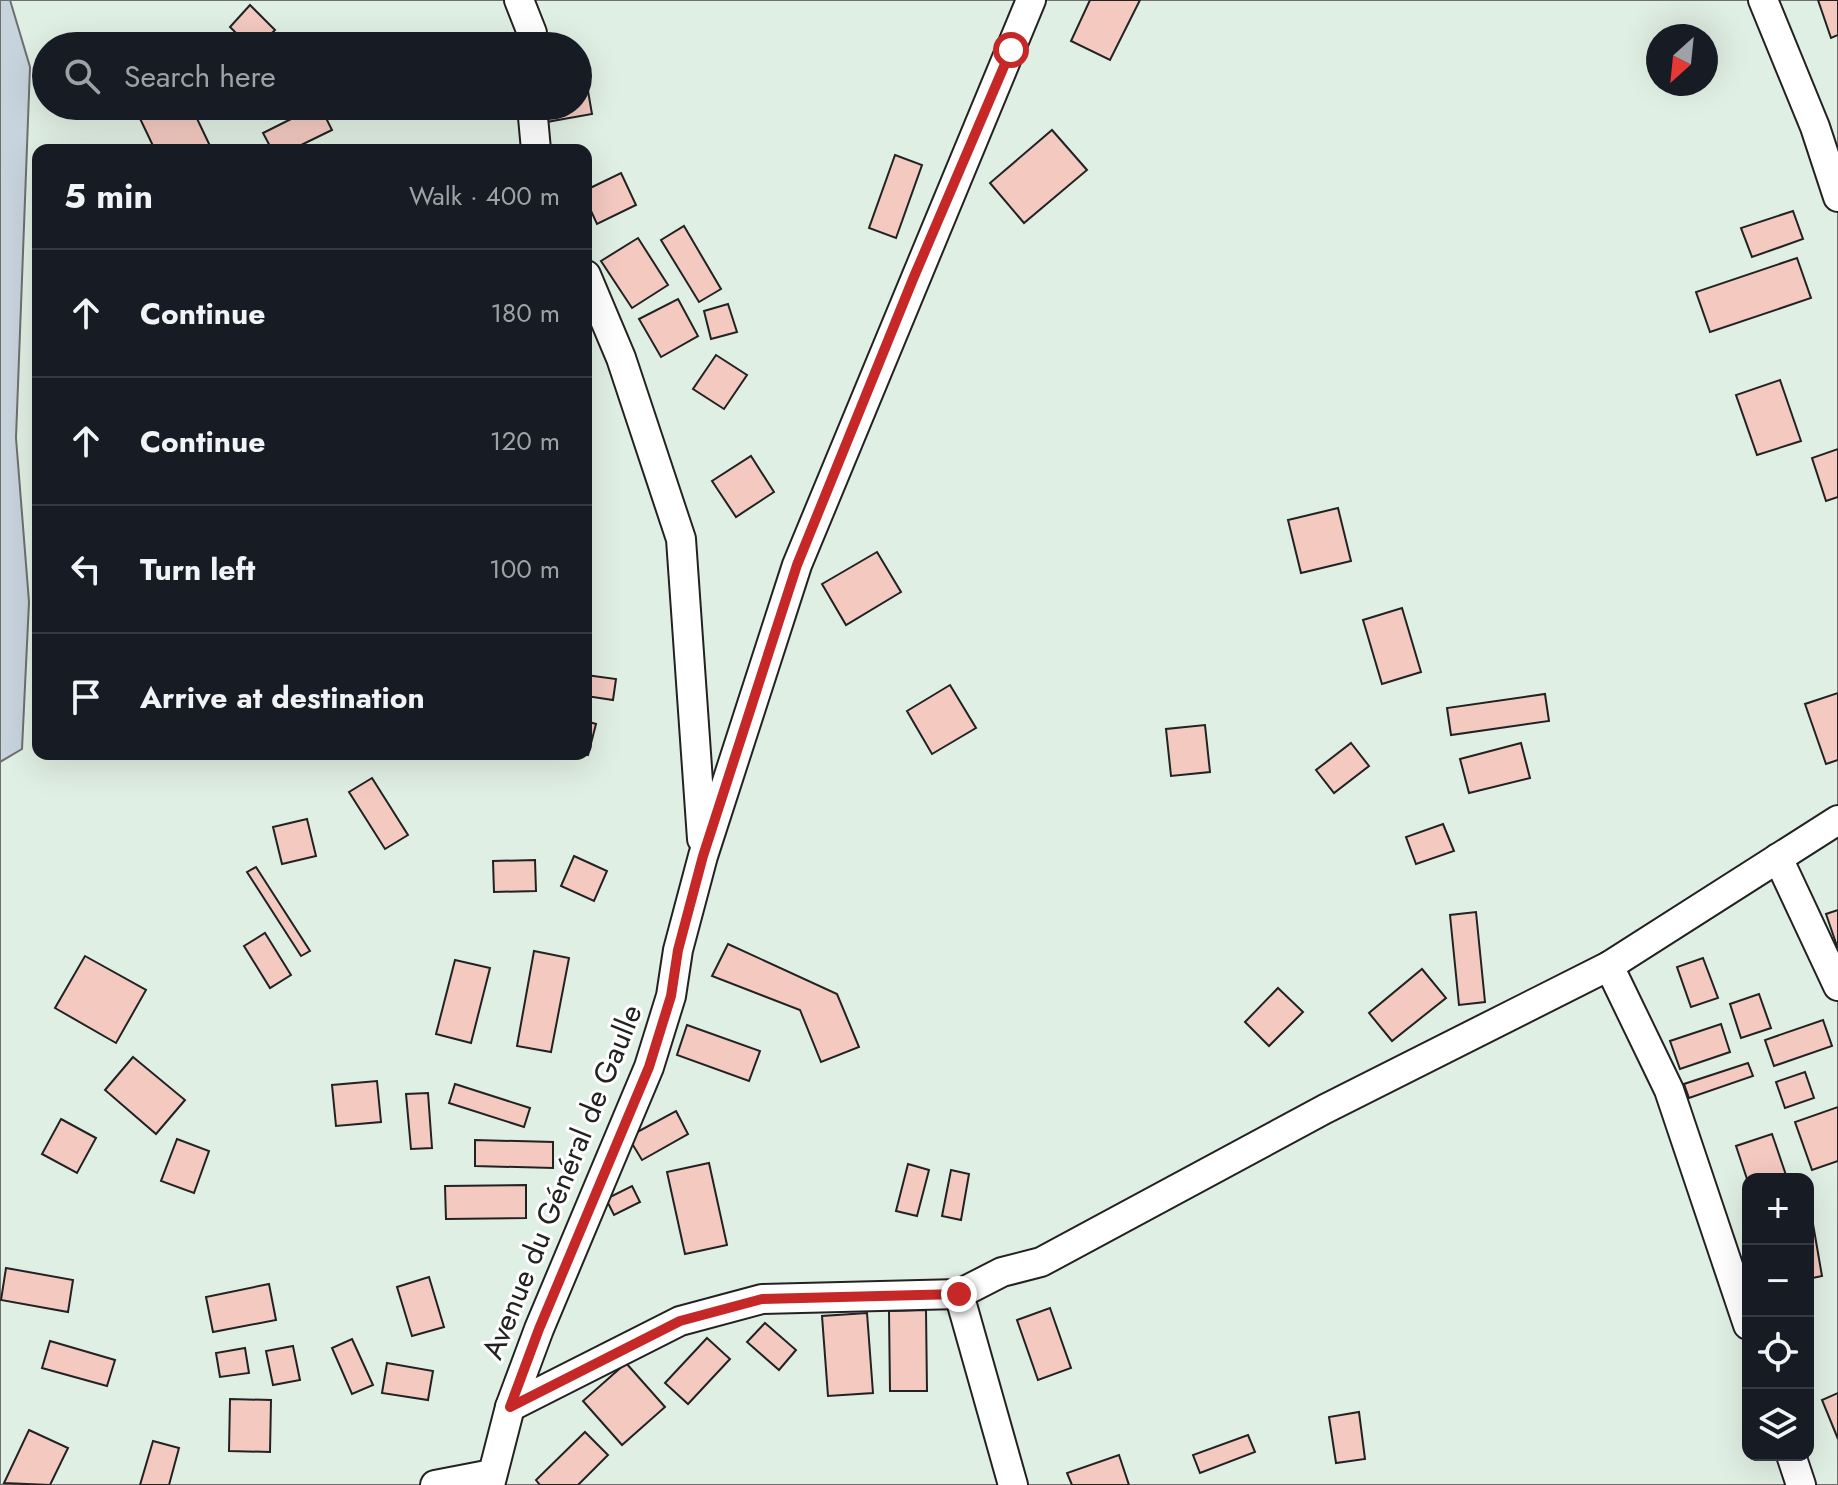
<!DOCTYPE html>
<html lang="en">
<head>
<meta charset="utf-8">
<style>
  :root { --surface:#171b24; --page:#20242c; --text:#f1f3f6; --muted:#9ea1a6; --line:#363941 }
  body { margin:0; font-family:Jost,sans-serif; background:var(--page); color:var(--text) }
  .controls { position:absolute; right:24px; bottom:24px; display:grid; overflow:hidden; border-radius:16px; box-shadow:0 8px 32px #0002 }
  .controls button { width:72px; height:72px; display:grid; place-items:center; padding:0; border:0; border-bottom:2px solid var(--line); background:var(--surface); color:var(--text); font:40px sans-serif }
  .compass { position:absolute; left:1646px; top:24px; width:72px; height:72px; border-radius:50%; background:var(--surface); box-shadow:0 8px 32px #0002; rotate:207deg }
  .stop { position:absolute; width:24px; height:24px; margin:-18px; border:6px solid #c62828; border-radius:50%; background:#fff }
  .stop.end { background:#c62828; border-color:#fff; box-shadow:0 2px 8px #0008 }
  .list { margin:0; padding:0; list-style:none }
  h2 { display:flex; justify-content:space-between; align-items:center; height:104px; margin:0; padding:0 32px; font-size:34px }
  h2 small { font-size:26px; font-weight:400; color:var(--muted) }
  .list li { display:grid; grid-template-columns:52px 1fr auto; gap:24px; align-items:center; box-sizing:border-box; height:128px; padding:0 32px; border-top:2px solid var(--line) }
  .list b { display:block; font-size:30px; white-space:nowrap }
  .list em { font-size:26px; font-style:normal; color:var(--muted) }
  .icon { flex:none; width:44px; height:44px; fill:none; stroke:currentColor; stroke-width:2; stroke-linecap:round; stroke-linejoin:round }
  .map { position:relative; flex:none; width:1838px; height:1485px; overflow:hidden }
  .search { position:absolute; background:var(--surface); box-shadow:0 8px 32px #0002; left:32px; top:32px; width:560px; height:88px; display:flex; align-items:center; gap:20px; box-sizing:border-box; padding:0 28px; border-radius:44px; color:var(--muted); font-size:30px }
  .panel { position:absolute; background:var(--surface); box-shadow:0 8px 32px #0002; left:32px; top:144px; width:560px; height:616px; border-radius:16px }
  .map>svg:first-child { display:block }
</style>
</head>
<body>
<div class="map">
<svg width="1838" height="1485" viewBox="0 0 1838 1485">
  <rect width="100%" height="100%" fill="#fff"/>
  <path fill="#e0efe3" stroke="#6f6f6f" stroke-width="2" fill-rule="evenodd" d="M0,0H1838V1485H0ZM1658,36H1706V84H1658ZM46,46H578V106H46ZM38,150H586V754H38ZM1748,1179H1808V1455H1748Z"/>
  <path fill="#c7d3dd" stroke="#6f6f6f" stroke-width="2" d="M0,0H10L30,67L16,438L29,602L22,749L0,762Z"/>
  <g fill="#f3c9c0" stroke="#222" stroke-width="2">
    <path d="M1090,0H1140L1110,60L1071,41Z"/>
    <path d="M1818,0H1838V35L1831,38Z"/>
    <path d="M250,5L275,30L259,46H249L230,27Z"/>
    <path d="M587,85L592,114L541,123L538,106H578V87Z"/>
    <path d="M134,106H191L212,150H155Z"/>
    <path d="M317,106H320L332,130L291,150H272L263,133Z"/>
    <path d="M1052,130L1087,170L1024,223L990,183Z"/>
    <path d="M895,155L922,165L896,238L869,228Z"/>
    <path d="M621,173L636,205L597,224L586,200V190Z"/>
    <path d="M1793,211L1803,239L1752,257L1741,228Z"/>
    <path d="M684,226L721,289L699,302L661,240Z"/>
    <path d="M638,238L668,285L632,308L601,261Z"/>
    <path d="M1797,258L1811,298L1710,332L1696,292Z"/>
    <path d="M678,299L698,336L661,357L639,319Z"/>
    <path d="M728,304L737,332L711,339L704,311Z"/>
    <path d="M716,355L747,375L724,409L693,389Z"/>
    <path d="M1780,380L1801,441L1757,455L1736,395Z"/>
    <path d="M1838,449V497L1826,501L1812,458Z"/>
    <path d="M751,456L774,492L736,517L712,481Z"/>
    <path d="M1338,508L1351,561L1301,573L1288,520Z"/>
    <path d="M877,552L901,592L846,625L822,584Z"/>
    <path d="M1402,608L1421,672L1382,684L1363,620Z"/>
    <path d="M586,675L616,679L613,700L586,696Z"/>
    <path d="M950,685L976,728L932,754L907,711Z"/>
    <path d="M1838,693V760L1826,764L1805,704Z"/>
    <path d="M1545,694L1549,721L1451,735L1447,708Z"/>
    <path d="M586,721L596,724L588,755L584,754H586Z"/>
    <path d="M1205,725L1210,772L1171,776L1166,729Z"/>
    <path d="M1351,743L1369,766L1334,793L1316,770Z"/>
    <path d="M1521,743L1530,778L1469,793L1460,759Z"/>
    <path d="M372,778L408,835L385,849L349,792Z"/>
    <path d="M307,819L316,856L282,864L273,827Z"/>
    <path d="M1443,824L1454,851L1416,864L1406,837Z"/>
    <path d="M574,856L607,871L594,901L561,886Z"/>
    <path d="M535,860L536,891L494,892L493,861Z"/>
    <path d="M256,867L310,951L301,956L247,872Z"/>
    <path d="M1838,910V949L1826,914Z"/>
    <path d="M1476,912L1485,1002L1459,1005L1450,915Z"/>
    <path d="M265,933L291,975L270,988L244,946Z"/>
    <path d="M728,944L837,994L859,1047L821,1062L800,1010L712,976Z"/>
    <path d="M534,951L569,958L551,1052L517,1046Z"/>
    <path d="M85,956L146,990L116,1043L55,1008Z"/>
    <path d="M1703,958L1718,998L1691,1007L1677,967Z"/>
    <path d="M455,960L490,968L471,1043L436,1034Z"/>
    <path d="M1422,969L1446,998L1392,1041L1369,1013Z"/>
    <path d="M1278,988L1303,1012L1269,1046L1245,1022Z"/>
    <path d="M1759,994L1771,1028L1741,1038L1730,1004Z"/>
    <path d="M1823,1020L1832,1046L1774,1066L1765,1040Z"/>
    <path d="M1721,1024L1730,1052L1680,1069L1670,1041Z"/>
    <path d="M687,1025L760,1051L749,1081L677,1055Z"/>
    <path d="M133,1057L185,1100L156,1134L105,1090Z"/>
    <path d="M1748,1063L1753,1076L1689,1098L1684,1084Z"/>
    <path d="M1805,1072L1814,1098L1785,1108L1776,1082Z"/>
    <path d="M377,1081L381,1122L336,1126L332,1085Z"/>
    <path d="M455,1084L530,1108L524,1127L449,1103Z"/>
    <path d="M428,1093L432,1148L411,1149L406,1094Z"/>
    <path d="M1838,1107V1161L1812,1170L1795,1122Z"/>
    <path d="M676,1111L688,1134L642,1160L628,1137Z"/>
    <path d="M61,1119L96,1138L77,1173L42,1154Z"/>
    <path d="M1772,1134L1787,1178L1748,1179V1182L1736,1146Z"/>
    <path d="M177,1139L209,1151L194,1193L161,1181Z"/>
    <path d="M475,1140L553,1142V1168L475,1166Z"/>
    <path d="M709,1163L727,1245L685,1254L667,1172Z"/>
    <path d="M908,1164L929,1170L917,1216L896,1211Z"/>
    <path d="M951,1170L969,1174L961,1220L942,1216Z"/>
    <path d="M526,1185V1218L446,1219L445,1186Z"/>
    <path d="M632,1186L640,1202L614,1215L606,1199Z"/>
    <path d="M1813,1224L1822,1276L1808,1279V1225Z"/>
    <path d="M6,1268L73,1280L68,1312L1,1300Z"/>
    <path d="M429,1277L444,1327L412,1336L397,1287Z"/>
    <path d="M269,1284L276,1320L213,1332L206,1297Z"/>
    <path d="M1050,1308L1071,1368L1038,1380L1017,1320Z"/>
    <path d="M926,1310L927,1391H890L889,1311Z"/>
    <path d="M867,1313L873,1393L828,1396L822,1316Z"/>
    <path d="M765,1323L796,1350L779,1370L747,1342Z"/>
    <path d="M707,1338L730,1359L688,1404L665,1383Z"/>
    <path d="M352,1339L373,1385L352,1394L332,1348Z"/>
    <path d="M50,1341L115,1360L107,1386L42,1368Z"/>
    <path d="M293,1346L300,1380L273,1385L266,1351Z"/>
    <path d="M245,1348L249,1373L220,1377L216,1353Z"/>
    <path d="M387,1363L433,1371L428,1400L382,1393Z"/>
    <path d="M626,1363L665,1407L622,1445L583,1401Z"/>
    <path d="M1838,1393V1439L1822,1400Z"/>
    <path d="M230,1399L271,1400L270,1452L229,1451Z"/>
    <path d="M1359,1412L1365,1459L1336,1463L1329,1417Z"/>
    <path d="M29,1430L68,1448L50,1485L4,1483Z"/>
    <path d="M585,1432L608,1455L578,1485H540L536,1480Z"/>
    <path d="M1248,1435L1255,1452L1200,1473L1193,1455Z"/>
    <path d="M153,1441L179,1448L169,1485H140Z"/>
    <path d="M1119,1455L1129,1485H1072L1067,1473Z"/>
  </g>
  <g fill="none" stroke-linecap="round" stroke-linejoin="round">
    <defs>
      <g id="minor">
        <path d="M519,0L532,33V46"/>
        <path d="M1763,0L1815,127L1838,197"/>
        <path d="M532,106L536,150"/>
        <path d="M586,275L621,358L681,539L702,839"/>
        <path d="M1778,858L1838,986"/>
        <path d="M1609,966L1669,1090L1748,1325"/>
        <path d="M959,1294L1013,1485"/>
        <path d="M510,1407L680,1321L762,1299L959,1294L1002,1272L1041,1262L1325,1109L1609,966L1838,820"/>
        <path d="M1791,1455L1801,1485"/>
        <path d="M435,1485L492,1474"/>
        <path d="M490,1485L510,1407L539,1329L649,1067L671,996L678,950L703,856L797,565L1031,0"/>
      </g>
    </defs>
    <use href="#minor" stroke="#222" stroke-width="32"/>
    <use href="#minor" stroke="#fff" stroke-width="28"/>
  </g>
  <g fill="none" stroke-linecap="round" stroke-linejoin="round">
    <path stroke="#c62828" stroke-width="10" d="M959,1294L762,1299L680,1321L510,1407L539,1329L649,1067L671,996L678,950L703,856L797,565L913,279L1011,50"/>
  </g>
  <g text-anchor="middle" stroke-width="6" stroke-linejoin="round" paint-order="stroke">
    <g font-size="30" fill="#222" stroke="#fff">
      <text transform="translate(562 1182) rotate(-68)" y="10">Avenue du Général de Gaulle</text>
    </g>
  </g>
</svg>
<div class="controls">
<button>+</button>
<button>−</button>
<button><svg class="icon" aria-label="locate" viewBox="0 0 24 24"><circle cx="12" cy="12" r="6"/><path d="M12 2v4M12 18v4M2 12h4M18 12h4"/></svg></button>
<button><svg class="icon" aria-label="layers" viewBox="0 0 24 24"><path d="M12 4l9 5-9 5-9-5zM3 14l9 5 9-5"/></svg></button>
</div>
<svg class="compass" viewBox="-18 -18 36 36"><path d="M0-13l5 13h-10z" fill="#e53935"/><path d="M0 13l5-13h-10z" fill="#9ea1a6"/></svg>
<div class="stop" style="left:1011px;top:50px"></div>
<div class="stop end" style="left:959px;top:1294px"></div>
<div class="search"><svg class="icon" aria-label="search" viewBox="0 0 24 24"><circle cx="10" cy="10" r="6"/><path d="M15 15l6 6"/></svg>Search here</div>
<section class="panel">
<h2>5 min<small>Walk · 400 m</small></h2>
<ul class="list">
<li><svg class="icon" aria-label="ahead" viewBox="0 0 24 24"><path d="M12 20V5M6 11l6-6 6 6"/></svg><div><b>Continue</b></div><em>180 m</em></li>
<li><svg class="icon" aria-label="ahead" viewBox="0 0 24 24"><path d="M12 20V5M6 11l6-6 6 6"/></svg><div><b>Continue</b></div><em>120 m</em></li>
<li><svg class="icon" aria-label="left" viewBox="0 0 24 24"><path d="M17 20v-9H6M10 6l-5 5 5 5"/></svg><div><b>Turn left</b></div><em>100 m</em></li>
<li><svg class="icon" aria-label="arrive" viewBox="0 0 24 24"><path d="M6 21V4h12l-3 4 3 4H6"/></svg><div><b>Arrive at destination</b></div></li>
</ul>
</section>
</div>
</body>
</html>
